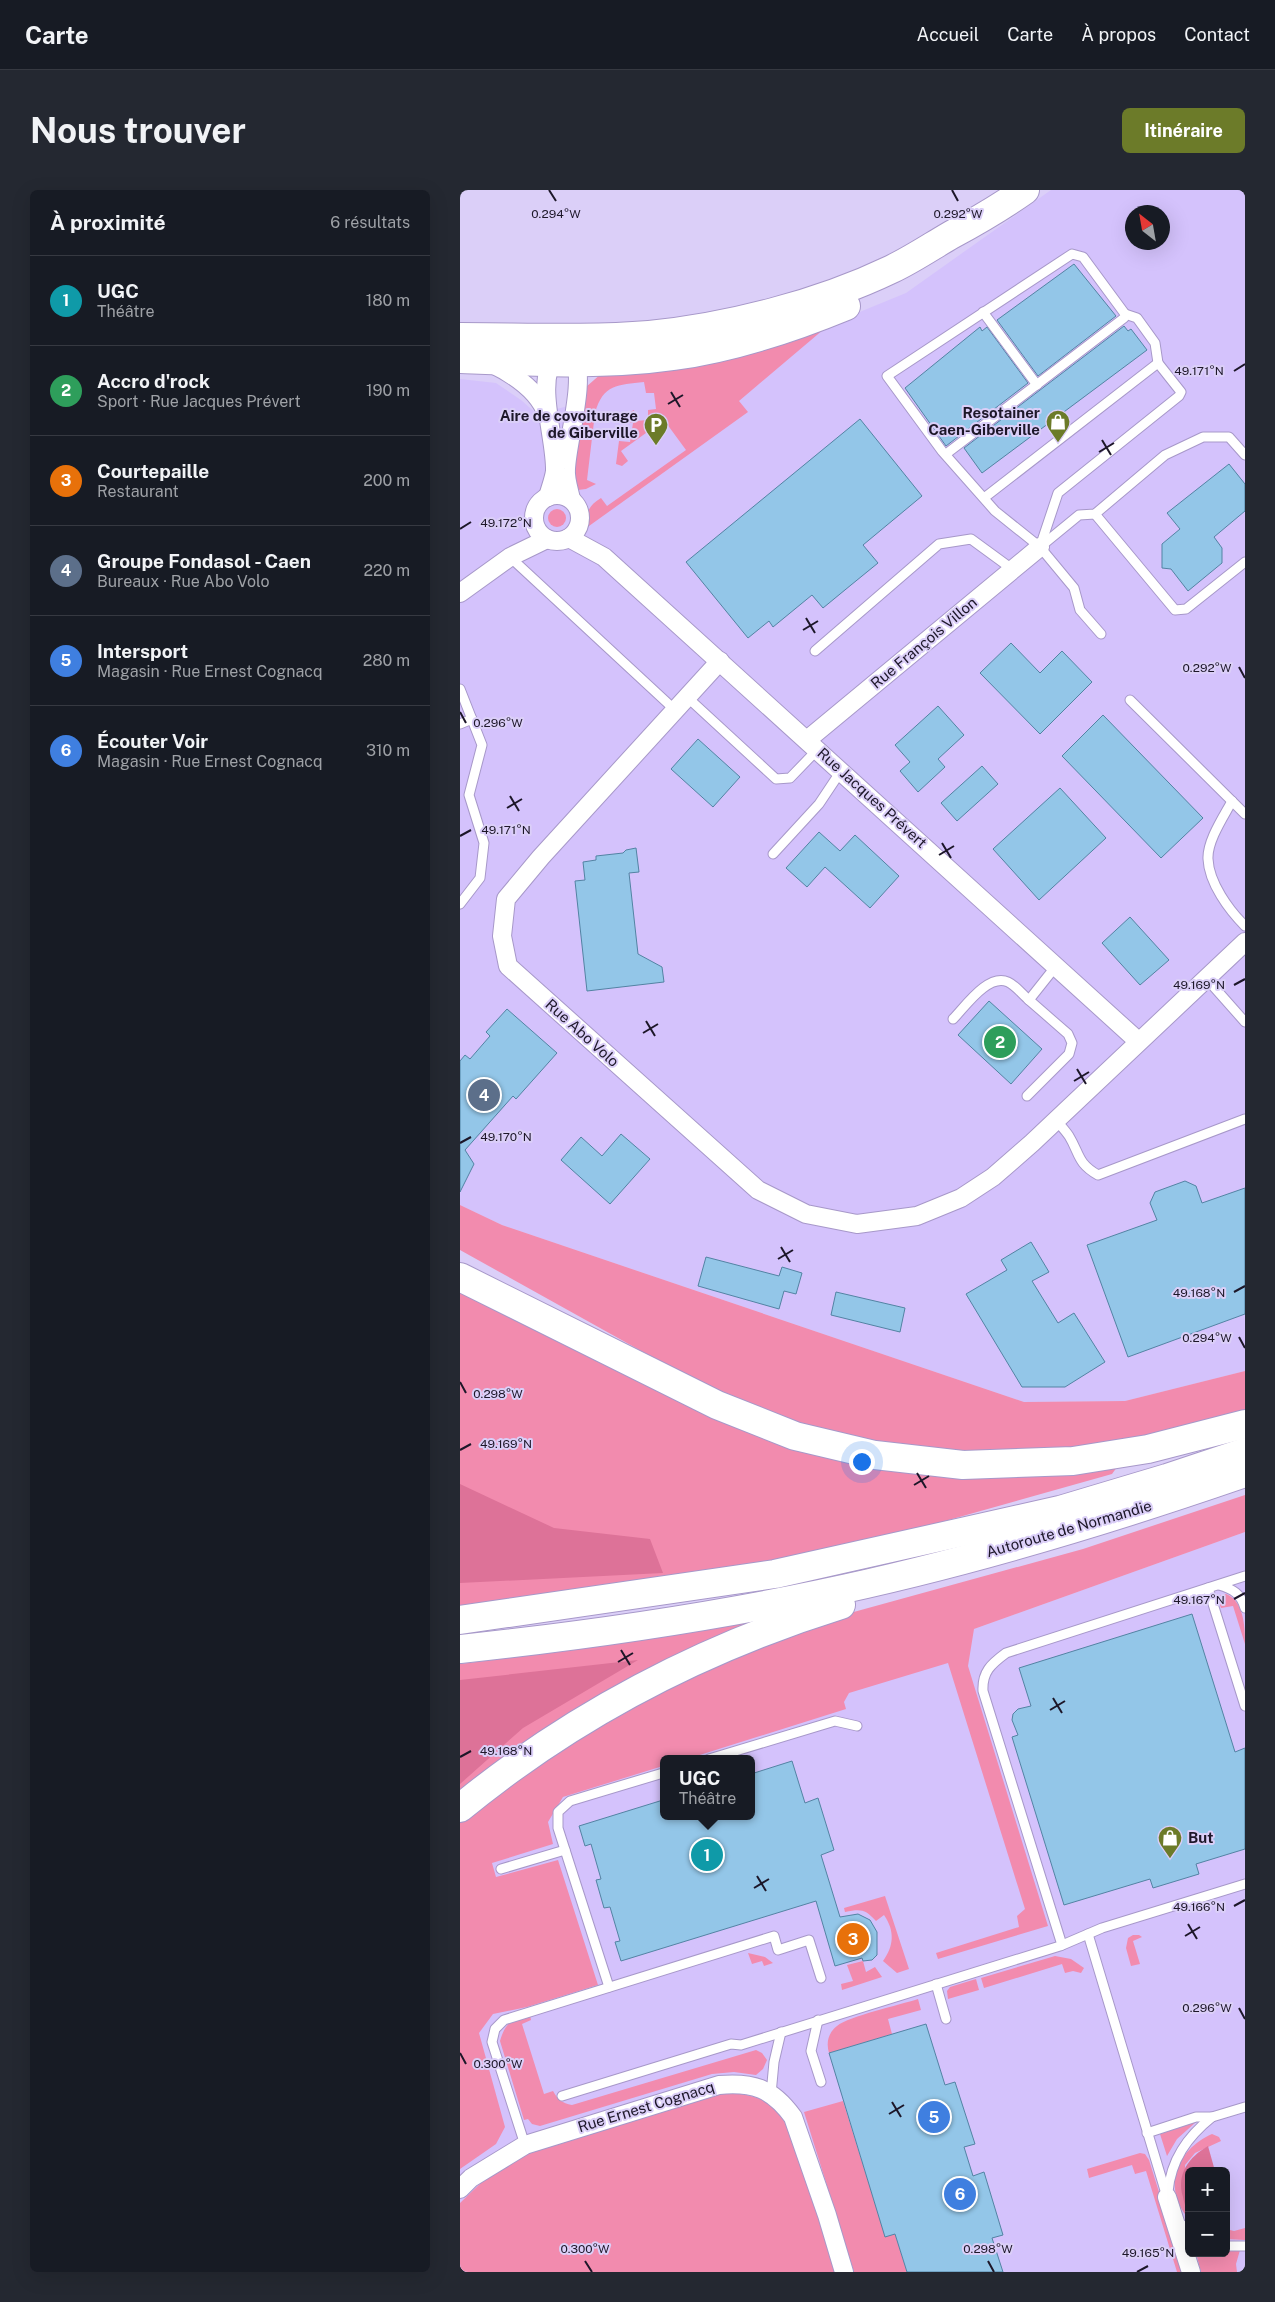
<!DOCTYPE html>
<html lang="fr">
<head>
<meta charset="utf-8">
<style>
  :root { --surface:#171b24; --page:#242831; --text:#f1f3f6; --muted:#9ea1a6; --line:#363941; --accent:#6c7b29 }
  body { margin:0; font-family:"Public Sans",sans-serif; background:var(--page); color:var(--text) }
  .controls { position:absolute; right:15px; bottom:15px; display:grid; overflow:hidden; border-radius:8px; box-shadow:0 5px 20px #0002 }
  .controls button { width:45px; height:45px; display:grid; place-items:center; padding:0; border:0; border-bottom:1px solid var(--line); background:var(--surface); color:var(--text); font:25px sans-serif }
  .compass { position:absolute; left:665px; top:15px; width:45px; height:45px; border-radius:50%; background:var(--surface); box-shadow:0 5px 20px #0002; rotate:329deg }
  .you { position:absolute; left:401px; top:1271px; width:18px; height:18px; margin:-12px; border:4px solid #fff; border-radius:50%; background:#1a73e8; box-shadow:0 0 0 8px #1a73e833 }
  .badge { display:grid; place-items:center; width:32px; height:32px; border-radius:50%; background:var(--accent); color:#fff; font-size:16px; font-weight:700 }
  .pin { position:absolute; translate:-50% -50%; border:2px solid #fff; box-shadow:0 1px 5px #0006 }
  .popup { position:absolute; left:200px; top:1565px; width:95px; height:65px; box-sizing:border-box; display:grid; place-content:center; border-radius:8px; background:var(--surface); filter:drop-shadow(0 1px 4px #0005); font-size:16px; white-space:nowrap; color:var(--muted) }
  .popup b { font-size:19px; color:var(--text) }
  .popup::after { content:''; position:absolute; left:50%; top:100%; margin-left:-10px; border:10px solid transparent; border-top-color:var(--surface) }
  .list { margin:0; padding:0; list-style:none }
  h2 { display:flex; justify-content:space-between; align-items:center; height:65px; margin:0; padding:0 20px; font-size:21px }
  h2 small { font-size:16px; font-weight:400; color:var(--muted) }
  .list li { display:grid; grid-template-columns:32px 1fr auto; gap:15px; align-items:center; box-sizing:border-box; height:90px; padding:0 20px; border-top:1px solid var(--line) }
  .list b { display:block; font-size:19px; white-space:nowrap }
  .list p { margin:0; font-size:16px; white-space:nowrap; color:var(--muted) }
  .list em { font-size:16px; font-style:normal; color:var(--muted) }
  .map { position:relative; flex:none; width:785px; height:2082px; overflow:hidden; border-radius:8px }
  header { display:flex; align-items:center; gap:30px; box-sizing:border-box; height:70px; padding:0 25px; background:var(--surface); border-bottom:1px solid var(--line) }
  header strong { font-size:24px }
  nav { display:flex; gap:28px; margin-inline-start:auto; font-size:18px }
  .intro { display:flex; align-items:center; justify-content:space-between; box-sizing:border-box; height:120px; padding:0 30px }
  h1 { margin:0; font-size:35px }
  .button { padding:12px 22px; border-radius:8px; background:var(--accent); color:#fff; font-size:18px; font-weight:700 }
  main { display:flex; gap:30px; padding:0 30px }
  aside { flex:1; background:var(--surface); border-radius:8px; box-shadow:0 5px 20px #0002 }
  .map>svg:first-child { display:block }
</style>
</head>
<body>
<header>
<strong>Carte</strong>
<nav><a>Accueil</a><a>Carte</a><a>À propos</a><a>Contact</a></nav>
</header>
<div class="intro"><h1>Nous trouver</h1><a class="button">Itinéraire</a></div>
<main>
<aside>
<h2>À proximité<small>6 résultats</small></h2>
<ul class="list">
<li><span class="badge" style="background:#0f9aa8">1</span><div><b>UGC</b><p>Théâtre</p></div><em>180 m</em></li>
<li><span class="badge" style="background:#2e9e5b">2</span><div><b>Accro d'rock</b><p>Sport · Rue Jacques Prévert</p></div><em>190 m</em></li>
<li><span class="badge" style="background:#e8710a">3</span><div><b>Courtepaille</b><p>Restaurant</p></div><em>200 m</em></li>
<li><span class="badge" style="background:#5c6f8a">4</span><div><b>Groupe Fondasol - Caen</b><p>Bureaux · Rue Abo Volo</p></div><em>220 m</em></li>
<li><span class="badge" style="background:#3f7fe0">5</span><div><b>Intersport</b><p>Magasin · Rue Ernest Cognacq</p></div><em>280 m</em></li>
<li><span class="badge" style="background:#3f7fe0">6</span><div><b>Écouter Voir</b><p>Magasin · Rue Ernest Cognacq</p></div><em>310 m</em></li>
</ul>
</aside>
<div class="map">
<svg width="785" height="2082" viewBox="0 0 785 2082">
  <rect width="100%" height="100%" fill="#dbcff8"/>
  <g fill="#d4c2fc" fill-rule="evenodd">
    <path d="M591,0H785V1181L665,1211L564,1212L42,1035L0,1015V189L36,193L61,210L77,224L124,212L132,197L302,162L446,103ZM672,22H702V52H672Z"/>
    <path d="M785,1342V2082H0V1653L10,1645L514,1439ZM203,1569H291V1626H203ZM729,1981H766V2063H729Z"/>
  </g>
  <g fill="#f28bae">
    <path d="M383,123L279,211L288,222L129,336C124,322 130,315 141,308L147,316L226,260L204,230L161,261L168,271L162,276L156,274L159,251L170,252L173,233L162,231L164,225L174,220L175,231L188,230V220L196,219L194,203H186L184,192C158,195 143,194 135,223L127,290L136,294L126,299L118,300L112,292L126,197L142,183Z"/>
    <circle cx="97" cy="328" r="9"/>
    <path d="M0,1015L42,1035L564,1212L665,1211L785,1181V1221L672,1250L606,1260L543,1263L462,1259L402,1249L334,1233L237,1192L0,1060Z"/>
    <path d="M0,1097L318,1247L660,1273L652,1284L414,1351L275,1380L0,1421Z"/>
    <path d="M785,1305V1342L514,1439L508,1476L588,1736L478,1769L476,1763L559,1737L557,1726L565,1719L488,1473L389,1503L384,1512L386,1519L227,1569H203V1576L103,1607L88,1632L93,1654L32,1673L36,1687L98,1670L138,1795L67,1817L33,1824L19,1843L45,1937L36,1954L0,1979V1627L179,1509L361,1431L623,1359Z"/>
    <path d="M766,1404C784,1411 785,1437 785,1454L773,1416L761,1418L757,1406Z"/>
    <path d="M299,1429L0,1605V1474L106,1461Z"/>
    <path d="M425,1706L449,1779L437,1783L423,1771C434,1756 435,1741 424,1725L416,1731C405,1719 401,1719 385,1722L384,1718Z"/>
    <path d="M673,1745H679L682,1747L673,1751L680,1774L671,1776L666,1758L668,1748Z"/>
    <path d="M288,1763L305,1767L313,1773L304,1776L302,1771L292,1774Z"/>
    <path d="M595,1766L611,1769L624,1778L621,1783L613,1781L605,1783L602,1774L524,1798L521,1788Z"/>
    <path d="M403,1771L406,1782L415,1777L422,1787L382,1800L381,1794L393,1791L387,1775Z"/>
    <path d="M516,1789L519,1800L488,1809L487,1801L490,1797Z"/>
    <path d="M458,1809L461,1820L428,1829L432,1844L369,1863C366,1853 368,1843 377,1836C389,1826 440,1815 458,1809Z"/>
    <path d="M70,1825L71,1830L62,1834L84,1904L93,1901C98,1910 102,1913 112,1915L296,1860L302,1863L307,1870L303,1879L296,1885L274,1882L252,1884L80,1936L72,1934L68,1929L64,1930L40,1851C46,1831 51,1831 70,1825Z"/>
    <path d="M262,1903C299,1903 316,1912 333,1946L375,2082H0V2013L23,1991L64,1965Z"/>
    <path d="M383,1911L425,2046L435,2044L447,2082H394L344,1922Z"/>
    <path d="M736,1932L717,1949L707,1966L700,1944Z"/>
    <path d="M752,1944L759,1947L761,1951L735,1963L725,1975L726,2017L729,2021V2029C702,1998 716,1960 752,1944Z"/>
    <path d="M680,1963L685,1964L689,1970L724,2082H717L686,1981L675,1984L672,1975L629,1988L627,1979Z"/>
    <path d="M785,2038V2050L766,2049V2039L774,2041Z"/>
    <path d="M766,2060H780L776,2074L777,2082H741L736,2063H766Z"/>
  </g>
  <g fill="#dd7298">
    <path d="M0,1294L94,1338L190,1349L203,1383L0,1393Z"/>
    <path d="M178,1470L63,1538L0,1594V1490Z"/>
    <path d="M748,1956L755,1981H729V2021C725,2017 724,2012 723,2007C716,1984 729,1967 748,1956Z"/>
  </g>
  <g fill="#93c6e8" stroke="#5383a3">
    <path d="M614,74L656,126L578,186L537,130Z"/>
    <path d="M664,136L668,141L671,139L687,160L522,283L504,258Z"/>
    <path d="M520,137L522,141L527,137L568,193L486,256L445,198Z"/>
    <path d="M400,229L462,306L403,355L418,373L391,395L363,418L352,405L313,437L309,431L288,448L226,372Z"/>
    <path d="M769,274L785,294V321L754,347L762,358V373L728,401L711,379L702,378V354L720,339L707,323Z"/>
    <path d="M551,453L580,483L602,461L632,492L580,544L520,483Z"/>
    <path d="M478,516L504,545L478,569L485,577L458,602L440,581L450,572L435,555Z"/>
    <path d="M643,525L743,628L701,668L602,566Z"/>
    <path d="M238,549L280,587L253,617L211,579Z"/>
    <path d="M522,576L538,594L497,631L481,613Z"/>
    <path d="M600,598L646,648L579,710L533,659Z"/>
    <path d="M359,642L380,661L395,645L439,686L410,718L365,677L347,697L326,678Z"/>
    <path d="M176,658L179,682L169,683L178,764L202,777L204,792L127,801L115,691L125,690L123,672L136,670V666L163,663L166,660Z"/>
    <path d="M670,727L709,770L680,795L642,753Z"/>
    <path d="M529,811L582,859L551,894L498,845Z"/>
    <path d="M47,819L97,863L56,909L53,906L5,960L14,974L0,1002V871L5,865L10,869L30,846L26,842Z"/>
    <path d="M161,944L190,969L150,1014L101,970L121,947L142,966Z"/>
    <path d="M725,991L736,996L742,1013L785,998V1124L668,1167L627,1055L697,1030L690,1013L695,1002Z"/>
    <path d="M571,1052L589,1082L572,1091L598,1133L614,1123L645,1172L605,1197H562L506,1104L547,1080L541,1070Z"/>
    <path d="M246,1067L319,1086L322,1077L342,1083L336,1104L324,1101L319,1119L238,1096Z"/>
    <path d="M376,1102L445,1118L440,1142L371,1125Z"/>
    <path d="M732,1424L775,1562L785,1558V1659L736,1674L739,1684L693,1698L690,1689L604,1715L552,1547L558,1545L552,1530L553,1524L558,1519L571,1516L559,1478Z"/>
    <path d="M332,1571L345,1613L358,1608L374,1660L361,1665L380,1727L398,1724L410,1730L417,1742V1765L412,1770L403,1771L402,1768L375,1776L356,1711L161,1771L155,1752L160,1751L150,1717L144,1718L136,1690L141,1689L131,1654L125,1656L119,1636L203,1610V1626H291V1584Z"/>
    <path d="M466,1834L485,1895L495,1892L515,1954L504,1957L513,1986L524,1982L543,2045L532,2048L543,2082H447L435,2044L425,2047L369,1863Z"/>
  </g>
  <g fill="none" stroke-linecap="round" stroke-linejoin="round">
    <defs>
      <g id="service">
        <path d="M523,122L577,195"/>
        <path d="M665,124L677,128L695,153L698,173"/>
        <path d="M486,264L664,128L665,124L623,67L612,64L427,186L482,261L535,321L580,357L598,303L719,206L721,202L698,173L524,308"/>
        <path d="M635,324L715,420L726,419L785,372"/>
        <path d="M50,367L215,520"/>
        <path d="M641,444L620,420L614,398L580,357L619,325L635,324L705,265L743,247H769L785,265"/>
        <path d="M355,461L479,354L511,349L552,379"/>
        <path d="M0,499L22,555L9,605L24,653L20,688L0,714"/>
        <path d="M227,507L316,589L330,588L358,559"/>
        <path d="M670,510L785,624"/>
        <path d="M0,534L12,529"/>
        <path d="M772,611C764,626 747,651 748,669C749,693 769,720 785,736"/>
        <path d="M313,664L359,614L381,581"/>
        <path d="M746,788L785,832"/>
        <path d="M493,829C505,817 528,783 548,792C555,795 562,804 569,810"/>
        <path d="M567,906L609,864L612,853L608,844L569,810L596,776"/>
        <path d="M596,930C600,935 605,940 609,946C620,964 617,973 638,985L785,929"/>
        <path d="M759,1395C773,1399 781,1404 785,1418"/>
        <path d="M748,1398L785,1516"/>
        <path d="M249,1569L375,1531L397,1536"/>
        <path d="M41,1679L105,1660"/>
        <path d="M628,1744L707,2007"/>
        <path d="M602,1755L523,1501C522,1482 531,1474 546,1463L785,1386"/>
        <path d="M476,1794L486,1829"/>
        <path d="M149,1797L98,1638V1622L110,1611L203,1583"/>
        <path d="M358,1830L351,1861L361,1892"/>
        <path d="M311,1904L314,1872L321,1842"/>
        <path d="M102,1906L271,1854L281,1855L600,1756L642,1738L785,1694"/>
        <path d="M687,1943L736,1927H752L785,1917"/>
        <path d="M65,1955L32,1852L35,1839L44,1830L314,1746L318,1760L349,1750L361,1788"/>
        <path d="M708,2002C711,1970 727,1947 752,1927"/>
        <path d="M716,2031L729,2039"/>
        <path d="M766,2056H785"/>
      </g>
      <g id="minor">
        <path d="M30,173C53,184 79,201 87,225"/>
        <circle cx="97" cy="328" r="23"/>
        <path d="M88,307C90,299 94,289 95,281C96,247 74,192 96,164"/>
        <path d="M111,309C109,300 105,288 106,279C107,251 127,187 113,165"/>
        <path d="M109,348L144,367L678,851"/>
        <path d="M0,403L50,367L87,349"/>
        <path d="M260,471L81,667L46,709L42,746L48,776L298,1000L346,1024L397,1034L457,1026L501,1008L533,987L572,953L785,752"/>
        <path d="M347,550L580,357"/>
        <path d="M0,1999L11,1988L65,1955L259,1895C293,1892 312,1898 333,1927L367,2025L384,2082"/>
        <path d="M707,2007L731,2082"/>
      </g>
      <g id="primary">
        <path d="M0,147C63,147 126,150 189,145C269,137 359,114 432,79C453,69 472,56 491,45C517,31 541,17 565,0"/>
        <path d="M0,169C71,172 144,176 214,166C273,158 330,139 386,116"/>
      </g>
      <g id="motorway">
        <path d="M0,1087L257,1215L335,1246L415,1265L503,1275L613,1271L688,1259L785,1234"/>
        <path d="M0,1430L315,1384L600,1320L707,1288L785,1262"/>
        <path d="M0,1459C121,1446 241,1429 360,1404C505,1374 646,1331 785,1283"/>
        <path d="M0,1618C112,1526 243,1458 381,1415"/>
      </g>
    </defs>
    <use href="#service" stroke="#a798c9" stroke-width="11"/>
    <use href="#minor" stroke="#a798c9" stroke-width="20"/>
    <use href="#primary" stroke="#a798c9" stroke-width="30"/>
    <use href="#motorway" stroke="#a798c9" stroke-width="30"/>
    <use href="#service" stroke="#fff" stroke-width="9"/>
    <use href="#minor" stroke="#fff" stroke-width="18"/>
    <use href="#primary" stroke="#fff" stroke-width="28"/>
    <use href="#motorway" stroke="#fff" stroke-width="28"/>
  </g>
  <path fill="none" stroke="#1d1729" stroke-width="2" d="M89,0L96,11M492,0L498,11M774,181L785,174M211,202L220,217M208,214L223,205M642,250L651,265M639,262L654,253M0,339L11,332M346,428L355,443M343,440L358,431M779,477L785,488M0,522L6,533M50,606L59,621M47,618L62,609M0,646L11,640M482,653L491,668M479,665L494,656M774,795L785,789M186,831L195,846M183,843L198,834M617,879L626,894M614,891L629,882M0,953L11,947M321,1057L330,1072M318,1069L333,1060M774,1102L785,1096M779,1147L785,1158M0,1192L6,1203M0,1260L11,1254M457,1283L466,1298M454,1295L469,1286M774,1409L785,1403M161,1460L170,1475M158,1472L173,1463M593,1508L602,1523M590,1520L605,1511M0,1567L11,1561M297,1686L306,1701M294,1698L309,1689M774,1716L785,1710M728,1734L737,1749M725,1746L740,1737M779,1818L785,1829M0,1863L6,1874M432,1912L441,1927M429,1924L444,1915M125,2071L132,2082M528,2071L534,2082M677,2082L688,2076"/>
  <defs>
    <symbol id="shop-pin" viewBox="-11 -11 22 30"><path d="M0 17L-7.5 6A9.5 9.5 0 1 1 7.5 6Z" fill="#6c7b29" stroke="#dbcff8"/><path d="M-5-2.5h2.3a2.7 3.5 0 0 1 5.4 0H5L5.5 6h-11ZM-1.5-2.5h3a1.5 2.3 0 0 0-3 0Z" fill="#fff"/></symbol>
    <symbol id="parking-pin" viewBox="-11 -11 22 30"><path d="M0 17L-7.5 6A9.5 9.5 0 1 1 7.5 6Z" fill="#6c7b29" stroke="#dbcff8"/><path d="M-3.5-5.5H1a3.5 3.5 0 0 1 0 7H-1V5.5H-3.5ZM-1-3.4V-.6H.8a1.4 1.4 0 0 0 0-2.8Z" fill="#fff"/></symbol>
  </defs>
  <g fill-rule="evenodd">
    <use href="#shop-pin" x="584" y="218" width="28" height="38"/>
    <use href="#parking-pin" x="182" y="221" width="28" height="38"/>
    <use href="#shop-pin" x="696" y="1634" width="28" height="38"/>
  </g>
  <g text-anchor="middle" stroke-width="4" stroke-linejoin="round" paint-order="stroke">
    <g font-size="15" font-weight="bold" fill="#1d1729" stroke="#dbcff8" text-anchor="end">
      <text x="580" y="228">Resotainer<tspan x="580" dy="17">Caen-Giberville</tspan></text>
      <text x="178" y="231">Aire de covoiturage<tspan x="178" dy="17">de Giberville</tspan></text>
      <text x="728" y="1653" text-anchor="start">But</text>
    </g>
    <g font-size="15" fill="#1d1729" stroke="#dbcff8">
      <text transform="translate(464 453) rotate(-40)" y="5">Rue François Villon</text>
      <text transform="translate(412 608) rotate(42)" y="5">Rue Jacques Prévert</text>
      <text transform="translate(122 843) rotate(42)" y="5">Rue Abo Volo</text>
      <text transform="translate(609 1339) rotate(-16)" y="5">Autoroute de Normandie</text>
      <text transform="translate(186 1917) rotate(-17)" y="5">Rue Ernest Cognacq</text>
    </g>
  </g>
  <g font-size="12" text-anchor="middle" fill="#1d1729" stroke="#dbcff8" stroke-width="4" stroke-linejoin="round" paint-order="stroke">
    <text x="96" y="28">0.294°W</text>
    <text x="498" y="28">0.292°W</text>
    <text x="739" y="185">49.171°N</text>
    <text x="46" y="337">49.172°N</text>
    <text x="747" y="482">0.292°W</text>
    <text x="38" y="537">0.296°W</text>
    <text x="46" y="644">49.171°N</text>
    <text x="739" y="799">49.169°N</text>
    <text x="46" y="951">49.170°N</text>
    <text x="739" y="1107">49.168°N</text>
    <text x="747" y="1152">0.294°W</text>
    <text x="38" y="1208">0.298°W</text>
    <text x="46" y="1258">49.169°N</text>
    <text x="739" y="1414">49.167°N</text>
    <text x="46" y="1565">49.168°N</text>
    <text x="739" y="1721">49.166°N</text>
    <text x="747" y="1822">0.296°W</text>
    <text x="38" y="1878">0.300°W</text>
    <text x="125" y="2063">0.300°W</text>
    <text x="528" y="2063">0.298°W</text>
    <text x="688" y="2067">49.165°N</text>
  </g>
</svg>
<div class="controls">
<button>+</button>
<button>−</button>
</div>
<svg class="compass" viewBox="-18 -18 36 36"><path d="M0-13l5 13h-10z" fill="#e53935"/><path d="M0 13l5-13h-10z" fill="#9ea1a6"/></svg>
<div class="you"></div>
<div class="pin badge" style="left:247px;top:1665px;background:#0f9aa8">1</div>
<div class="popup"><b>UGC</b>Théâtre</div>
<div class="pin badge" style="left:540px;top:852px;background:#2e9e5b">2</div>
<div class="pin badge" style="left:393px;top:1749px;background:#e8710a">3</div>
<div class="pin badge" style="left:24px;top:905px;background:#5c6f8a">4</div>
<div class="pin badge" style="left:474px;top:1927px;background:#3f7fe0">5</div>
<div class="pin badge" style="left:500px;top:2004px;background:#3f7fe0">6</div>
</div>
</main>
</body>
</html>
